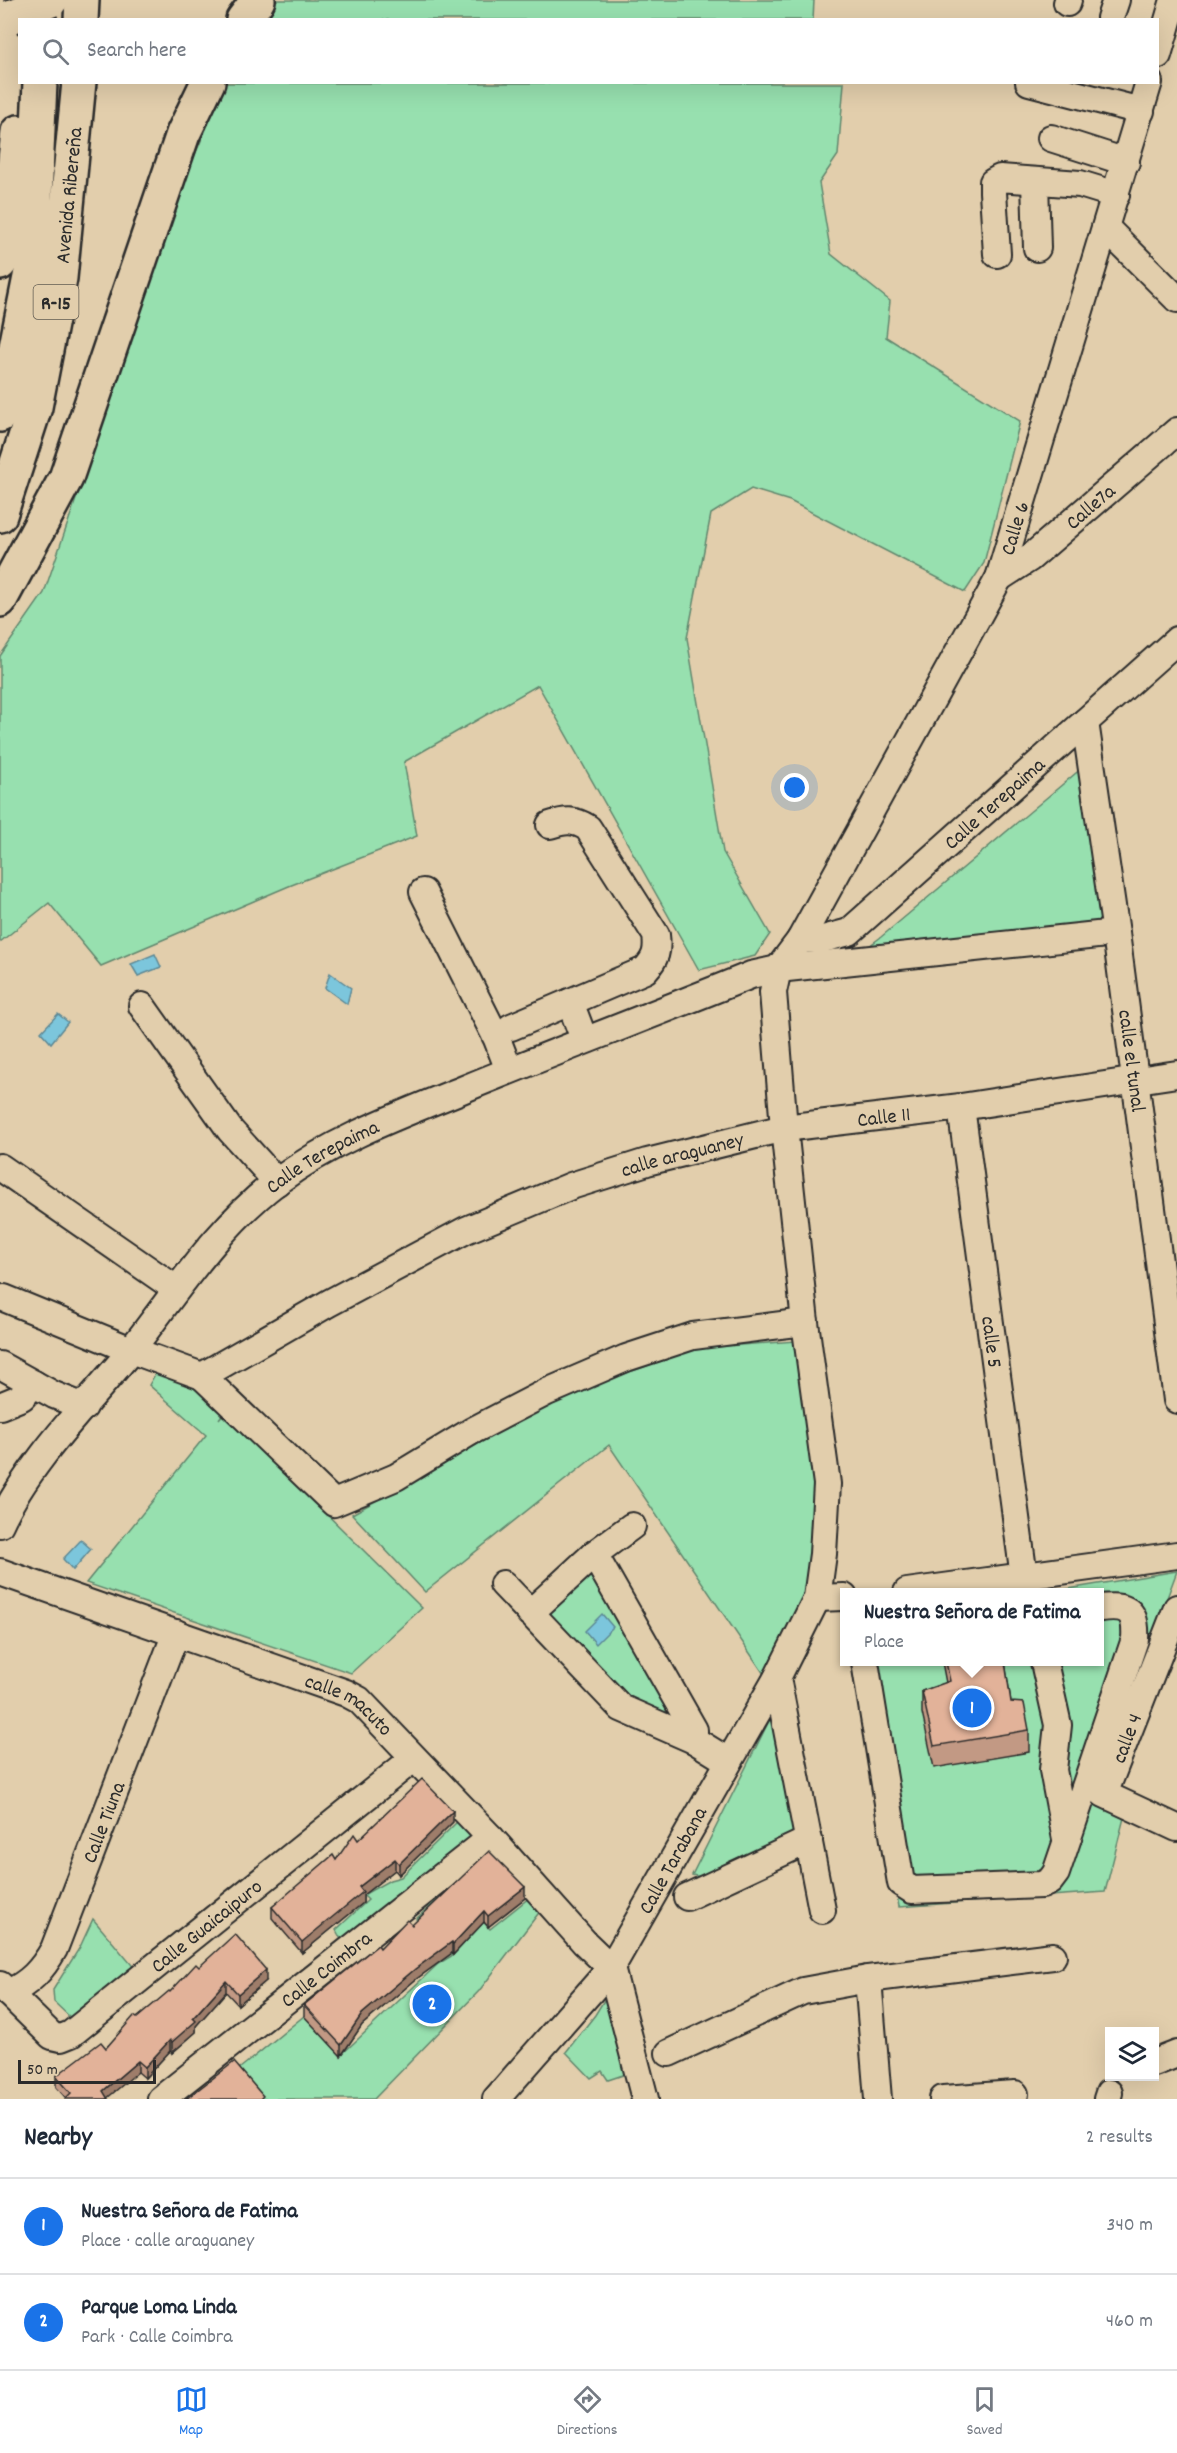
<!DOCTYPE html>
<html lang="en">
<head>
<meta charset="utf-8">
<style>
  :root { --surface:#fff; --page:#f6f6f7; --text:#1f2937; --muted:#747a83; --line:#e0e1e3; --accent:#1a73e8 }
  body { margin:0; font-family:Dekko,sans-serif; background:var(--page); color:var(--text) }
  .controls { position:absolute; right:18px; bottom:18px; display:grid; overflow:hidden; border-radius:0px; box-shadow:0 6px 24px #0002 }
  .controls button { width:54px; height:54px; display:grid; place-items:center; padding:0; border:0; border-bottom:2px solid var(--line); background:var(--surface); color:var(--text); font:30px sans-serif }
  .scale { position:absolute; left:18px; bottom:15px; width:138px; box-sizing:border-box; padding-left:6px; border:3px solid #2b2b2b; border-top:0; font-size:16px; line-height:21px; white-space:nowrap; color:#2b2b2b; -webkit-text-stroke:4px #e2ceac; paint-order:stroke }
  .you { position:absolute; left:795px; top:788px; width:21px; height:21px; margin:-15px; border:4px solid #fff; border-radius:50%; background:#1a73e8; box-shadow:0 0 0 9px #1a73e833 }
  .badge { display:grid; place-items:center; width:39px; height:39px; border-radius:50%; background:var(--accent); color:#fff; font-size:20px; font-weight:700 }
  .pin { position:absolute; translate:-50% -50%; border:3px solid #fff; box-shadow:0 2px 6px #0006 }
  .popup { position:absolute; left:840px; top:1588px; width:264px; height:78px; box-sizing:border-box; display:grid; place-content:center; border-radius:0px; background:var(--surface); filter:drop-shadow(0 2px 4px #0005); font-size:20px; white-space:nowrap; color:var(--muted) }
  .popup b { font-size:22px; color:var(--text) }
  .popup::after { content:''; position:absolute; left:50%; top:100%; margin-left:-12px; border:12px solid transparent; border-top-color:var(--surface) }
  .list { margin:0; padding:0; list-style:none }
  h2 { display:flex; justify-content:space-between; align-items:center; height:78px; margin:0; padding:0 24px; font-size:26px }
  h2 small { font-size:20px; font-weight:400; color:var(--muted) }
  .list li { display:grid; grid-template-columns:39px 1fr auto; gap:18px; align-items:center; box-sizing:border-box; height:96px; padding:0 24px; border-top:2px solid var(--line) }
  .list b { display:block; font-size:22px; white-space:nowrap }
  .list p { margin:0; font-size:20px; white-space:nowrap; color:var(--muted) }
  .list em { font-size:20px; font-style:normal; color:var(--muted) }
  .icon { flex:none; width:33px; height:33px; fill:none; stroke:currentColor; stroke-width:2; stroke-linecap:round; stroke-linejoin:round }
  .map { position:relative; flex:none; width:1177px; height:2099px; overflow:hidden }
  .search { position:absolute; background:var(--surface); box-shadow:0 6px 24px #0002; left:18px; right:18px; top:18px; height:66px; display:flex; align-items:center; gap:15px; box-sizing:border-box; padding:0 21px; border-radius:0px; color:var(--muted); font-size:22px }
  .sheet { height:270px; background:var(--surface) }
  nav { display:flex; justify-content:space-around; align-items:center; box-sizing:border-box; height:84px; border-top:2px solid var(--line); background:var(--surface); font-size:16px; color:var(--muted) }
  nav a { display:grid; justify-items:center; gap:3px }
  nav .on { color:var(--accent) }
  .map>svg:first-child { display:block }
</style>
</head>
<body>
<div class="map">
<svg width="1177" height="2099" viewBox="0 0 1177 2099">
  <rect width="100%" height="100%" fill="#e2ceac"/>
  <filter id="ink" filterUnits="userSpaceOnUse"><feTurbulence type="fractalNoise" baseFrequency=".0167" numOctaves="2"/><feDisplacementMap in="SourceGraphic" scale="12" xChannelSelector="R" yChannelSelector="G"/><feConvolveMatrix kernelMatrix="1 2 1 2 8 2 1 2 1" color-interpolation-filters="sRGB"/></filter>
  <g filter="url(#ink)">
    <g fill="#97e0af" stroke="#61866d" stroke-width="1.5">
      <path d="M274,0H814L813,20H258Z"/>
      <path d="M226,83H844L838,155L819,183L831,254L890,301L886,337L1020,421L984,563L965,592L790,501L751,489L711,514L687,638L723,852L770,934L755,956L699,970L538,685L404,762L417,836L289,886L101,966L49,903L0,942V656L44,593L187,173Z"/>
      <path d="M1082,768L1105,923L861,952L881,937Z"/>
      <path d="M796,1341L816,1487L805,1599L766,1677L609,1445L425,1592L352,1514L572,1392L698,1348Z"/>
      <path d="M157,1371L200,1378L228,1406L219,1419L224,1413L422,1608L351,1673L86,1583L206,1435L149,1385Z"/>
      <path d="M592,1571L684,1729L628,1695L548,1613Z"/>
      <path d="M1177,1571L1093,1797L1125,1814L1105,1892L899,1907L857,1662H1100V1592H1050Z"/>
      <path d="M774,1711L799,1836L705,1878L692,1875Z"/>
      <path d="M459,1820L479,1838L344,1945L336,1930L368,1900L363,1895L390,1880L401,1877Z"/>
      <path d="M451,1887L490,1929L529,1898L541,1910L479,1991L374,2099H257L234,2073L304,2016L341,2055L438,1964L453,1955L416,1919Z"/>
      <path d="M93,1919L137,1971L72,2019L54,2002L53,1990L80,1947Z"/>
      <path d="M606,1997L632,2072L608,2080L602,2071L591,2078L566,2052L595,2015Z"/>
    </g>
    <g fill="#7cc6dc" stroke="#5c8895" stroke-width="1.5">
      <path d="M155,954L161,967L138,976L131,964Z"/>
      <path d="M330,973L351,988L347,1004L325,988Z"/>
      <path d="M58,1014L68,1022L51,1043L41,1032Z"/>
      <path d="M81,1540L91,1549L73,1570L63,1559Z"/>
      <path d="M602,1614L613,1627L596,1644L585,1631Z"/>
    </g>
    <g fill="none" stroke-linecap="round" stroke-linejoin="round">
      <defs>
        <g id="minor">
          <path d="M1067,3L1068,0"/>
          <path d="M1110,18L1116,0"/>
          <path d="M1158,55L1174,0"/>
          <path d="M1029,82L1141,111"/>
          <path id="s1" d="M1149,82L999,578L800,940L778,969L773,992L784,1128L961,1107L1177,1074"/>
          <path d="M1051,138L1126,162"/>
          <path d="M1035,181L1037,248"/>
          <path d="M1106,228L1177,299"/>
          <path d="M997,254L993,192V182L1000,178L1080,184L1116,195"/>
          <path id="s2" d="M999,578L1030,558L1177,431"/>
          <path id="s3" d="M1085,722L1116,933L1177,1400"/>
          <path d="M550,825C565,820 574,819 588,828L656,935C658,951 656,958 645,970L570,1002L584,1039"/>
          <path d="M423,892L497,1039L509,1070"/>
          <path id="s4" d="M800,940L823,939L849,932L1177,640"/>
          <path d="M142,1006L230,1130L277,1182"/>
          <path d="M511,1027L570,1002"/>
          <path id="s5" d="M961,1107L1026,1592"/>
          <path d="M0,1167L176,1289"/>
          <path id="s6" d="M4,1298L131,1350L202,1376L329,1303L466,1230L571,1186L647,1162L784,1128L805,1322L827,1484L823,1554L817,1598L777,1678L611,1968L496,2099"/>
          <path d="M0,1365L54,1395L84,1407"/>
          <path d="M202,1376L334,1503L396,1477L472,1431L547,1392L626,1358L693,1336L805,1322"/>
          <path d="M0,1406L22,1397L34,1384"/>
          <path id="s7" d="M0,1524C27,1465 82,1409 124,1359C173,1298 215,1228 278,1181C334,1139 400,1115 464,1089C559,1050 655,1014 751,975L778,969L1116,933"/>
          <path d="M594,1554L694,1730V1740"/>
          <path id="s8" d="M0,1572L346,1693L359,1700L491,1838L585,1943L611,1968"/>
          <path d="M503,1584L621,1708L694,1740L728,1761"/>
          <path d="M907,1592L1177,1555"/>
          <path d="M817,1598L844,1597"/>
          <path d="M1177,1608L1104,1794L1177,1828"/>
          <path d="M530,1613L594,1554L632,1526"/>
          <path d="M865,1662L901,1883L912,1890L1042,1885L1050,1881L1056,1873L1135,1639C1137,1609 1126,1605 1100,1608"/>
          <path d="M1044,1662L1058,1725L1053,1770L1066,1839"/>
          <path d="M777,1678L822,1910"/>
          <path d="M687,1897L809,1840"/>
          <path d="M611,1968L645,2099"/>
          <path d="M868,1979L1053,1956"/>
          <path id="s9" d="M0,1985L52,2036L61,2038L71,2034L413,1759"/>
          <path id="s10" d="M8,1993C30,1983 42,1970 54,1949L176,1633"/>
          <path d="M669,2053L803,1991L868,1979L878,2099"/>
          <path d="M1154,2063L1177,2054"/>
          <path id="s11" d="M161,2099L491,1838"/>
          <path d="M943,2099L1015,2094"/>
          <path d="M1107,2099L1109,2093"/>
        </g>
        <g id="major">
          <path d="M81,20L82,0"/>
          <path d="M243,20L258,0"/>
          <path d="M0,263L7,233L18,132"/>
          <path d="M0,415L7,392L32,267L40,82"/>
          <path id="s12" d="M0,515L35,407L60,278L79,82"/>
          <path d="M0,600L66,478L183,134L208,82"/>
        </g>
      </defs>
      <use href="#minor" stroke="#2b2b2b" stroke-width="30"/>
      <use href="#major" stroke="#2b2b2b" stroke-width="38"/>
      <use href="#minor" stroke="#e2ceac" stroke-width="26"/>
      <use href="#major" stroke="#e2ceac" stroke-width="33"/>
      <defs>
        <path id="major-bridge" d="M10,17L51,0"/>
      </defs>
      <use href="#major-bridge" stroke="#2b2b2b" stroke-width="38" stroke-linecap="butt"/>
      <use href="#major-bridge" stroke="#e2ceac" stroke-width="33"/>
    </g>
    <g fill="#c29984" stroke="#2b2b2b" stroke-width="1.5">
      <path d="M942,1662H1005L1011,1702L1029,1730V1752L934,1768L922,1713V1691L946,1683Z"/>
      <path d="M453,1822L399,1875L395,1870L363,1895V1903L302,1953L272,1918V1907L336,1860Z"/>
      <path d="M525,1898L488,1927L484,1922L453,1955L452,1953L415,1980L362,2025L341,2056L304,2016V2005L380,1948L412,1925Z"/>
      <path d="M199,1967L266,1981L238,2005L226,1992L196,2026V2032L172,2053L170,2051L145,2078L138,2072L66,2098L56,2087V2076L106,2048L137,2018L170,1992Z"/>
    </g>
    <g fill="#9e7d6b" stroke="#2b2b2b" stroke-width="1.5">
      <path d="M453,1811V1822L399,1875V1864Z"/>
      <path d="M395,1859V1870L363,1895V1903L302,1953V1942L359,1887Z"/>
      <path d="M525,1887V1898L488,1927V1916Z"/>
      <path d="M484,1911V1922L453,1955V1944Z"/>
      <path d="M452,1942V1953L415,1980L362,2025L341,2056V2045L362,2014L415,1969Z"/>
      <path d="M266,1970V1981L238,2005V1994Z"/>
      <path d="M226,1981V1992L196,2026V2032L172,2053V2042Z"/>
      <path d="M170,2040V2051L145,2078V2067Z"/>
      <path d="M138,2061V2072L106,2099L103,2091Z"/>
    </g>
    <g fill="#e2b299" stroke="#2b2b2b" stroke-width="1.5">
      <path d="M946,1662H1005L1011,1702L1024,1703L1029,1730L934,1746L922,1691L950,1681Z"/>
      <path d="M422,1779L453,1811L399,1864L395,1859L359,1887L363,1892L302,1942L272,1907L333,1855L336,1860L354,1834L358,1840Z"/>
      <path d="M489,1851L525,1887L488,1916L484,1911L453,1944L452,1942L415,1969L362,2014L341,2045L304,2005L378,1945L380,1948L407,1920L412,1925Z"/>
      <path d="M235,1934L266,1970L238,1994L226,1981L193,2018L196,2021L172,2042L170,2040L145,2067L138,2061L103,2091L108,2099H65L71,2093L56,2076L101,2042L106,2048L134,2016L137,2018L169,1991L170,1992L196,1964L199,1967Z"/>
      <path d="M234,2062L263,2096L260,2099H186Z"/>
    </g>
  </g>
  <g text-anchor="middle" stroke-width="4.5" stroke-linejoin="round" paint-order="stroke">
    <rect fill="#e2ceac" stroke="#625c52" stroke-width="1.5" x="33.5" y="285" width="45" height="34" rx="4.5"/>
    <g font-size="20" font-weight="bold" fill="#2b2b2b">
      <text x="56" y="309">R-15</text>
    </g>
    <g font-size="21" fill="#2b2b2b" stroke="#e2ceac">
      <text dy="7" stroke="none"><textPath href="#s12" startOffset="328">Avenida Ribereña</textPath></text>
      <text dy="7" stroke="none"><textPath href="#s2" startOffset="116">Calle7a</textPath></text>
      <text transform="translate(1014 528) rotate(-73)" y="7">Calle 6</text>
      <text dy="7" stroke="none"><textPath href="#s4" startOffset="244">Calle Terepaima</textPath></text>
      <text dy="7" stroke="none"><textPath href="#s3" startOffset="342">calle el tunal</textPath></text>
      <text dy="7" stroke="none"><textPath href="#s1" startOffset="1228">Calle 11</textPath></text>
      <text dy="7" stroke="none"><textPath href="#s6" startOffset="744">calle araguaney</textPath></text>
      <text dy="7" stroke="none"><textPath href="#s7" startOffset="494">Calle Terepaima</textPath></text>
      <text dy="7" stroke="none"><textPath href="#s5" startOffset="237">calle 5</textPath></text>
      <text dy="7" stroke="none"><textPath href="#s8" startOffset="375">calle macuto</textPath></text>
      <text transform="translate(1126 1738) rotate(-69)" y="7">calle 4</text>
      <text dy="7" stroke="none"><textPath href="#s10" startOffset="201">Calle Tiuna</textPath></text>
      <text transform="translate(672 1860) rotate(-61)" y="7">Calle Tarabana</text>
      <text dy="7" stroke="none"><textPath href="#s9" startOffset="266">Calle Guaicaipuro</textPath></text>
      <text dy="7" stroke="none"><textPath href="#s11" startOffset="210">Calle Coimbra</textPath></text>
    </g>
  </g>
</svg>
<div class="controls">
<button><svg class="icon" aria-label="layers" viewBox="0 0 24 24"><path d="M12 4l9 5-9 5-9-5zM3 14l9 5 9-5"/></svg></button>
</div>
<div class="scale">50 m</div>
<div class="you"></div>
<div class="pin badge" style="left:972px;top:1708px">1</div>
<div class="popup"><b>Nuestra Señora de Fatima</b>Place</div>
<div class="pin badge" style="left:432px;top:2004px">2</div>
<div class="search"><svg class="icon" aria-label="search" viewBox="0 0 24 24"><circle cx="10" cy="10" r="6"/><path d="M15 15l6 6"/></svg>Search here</div>
</div>
<section class="sheet">
<h2>Nearby<small>2 results</small></h2>
<ul class="list">
<li><span class="badge">1</span><div><b>Nuestra Señora de Fatima</b><p>Place · calle araguaney</p></div><em>340 m</em></li>
<li><span class="badge">2</span><div><b>Parque Loma Linda</b><p>Park · Calle Coimbra</p></div><em>460 m</em></li>
</ul>
</section>
<nav>
<a class="on"><svg class="icon" aria-label="map" viewBox="0 0 24 24"><path d="M3 6l6-2 6 2 6-2v14l-6 2-6-2-6 2zM9 4v14M15 6v14"/></svg>Map</a>
<a><svg class="icon" aria-label="directions" viewBox="0 0 24 24"><path d="M12 3l9 9-9 9-9-9zM9 14v-3h6M13 9l2 2-2 2"/></svg>Directions</a>
<a><svg class="icon" aria-label="saved" viewBox="0 0 24 24"><path d="M7 4h10v16l-5-4-5 4z"/></svg>Saved</a>
</nav>
</body>
</html>
